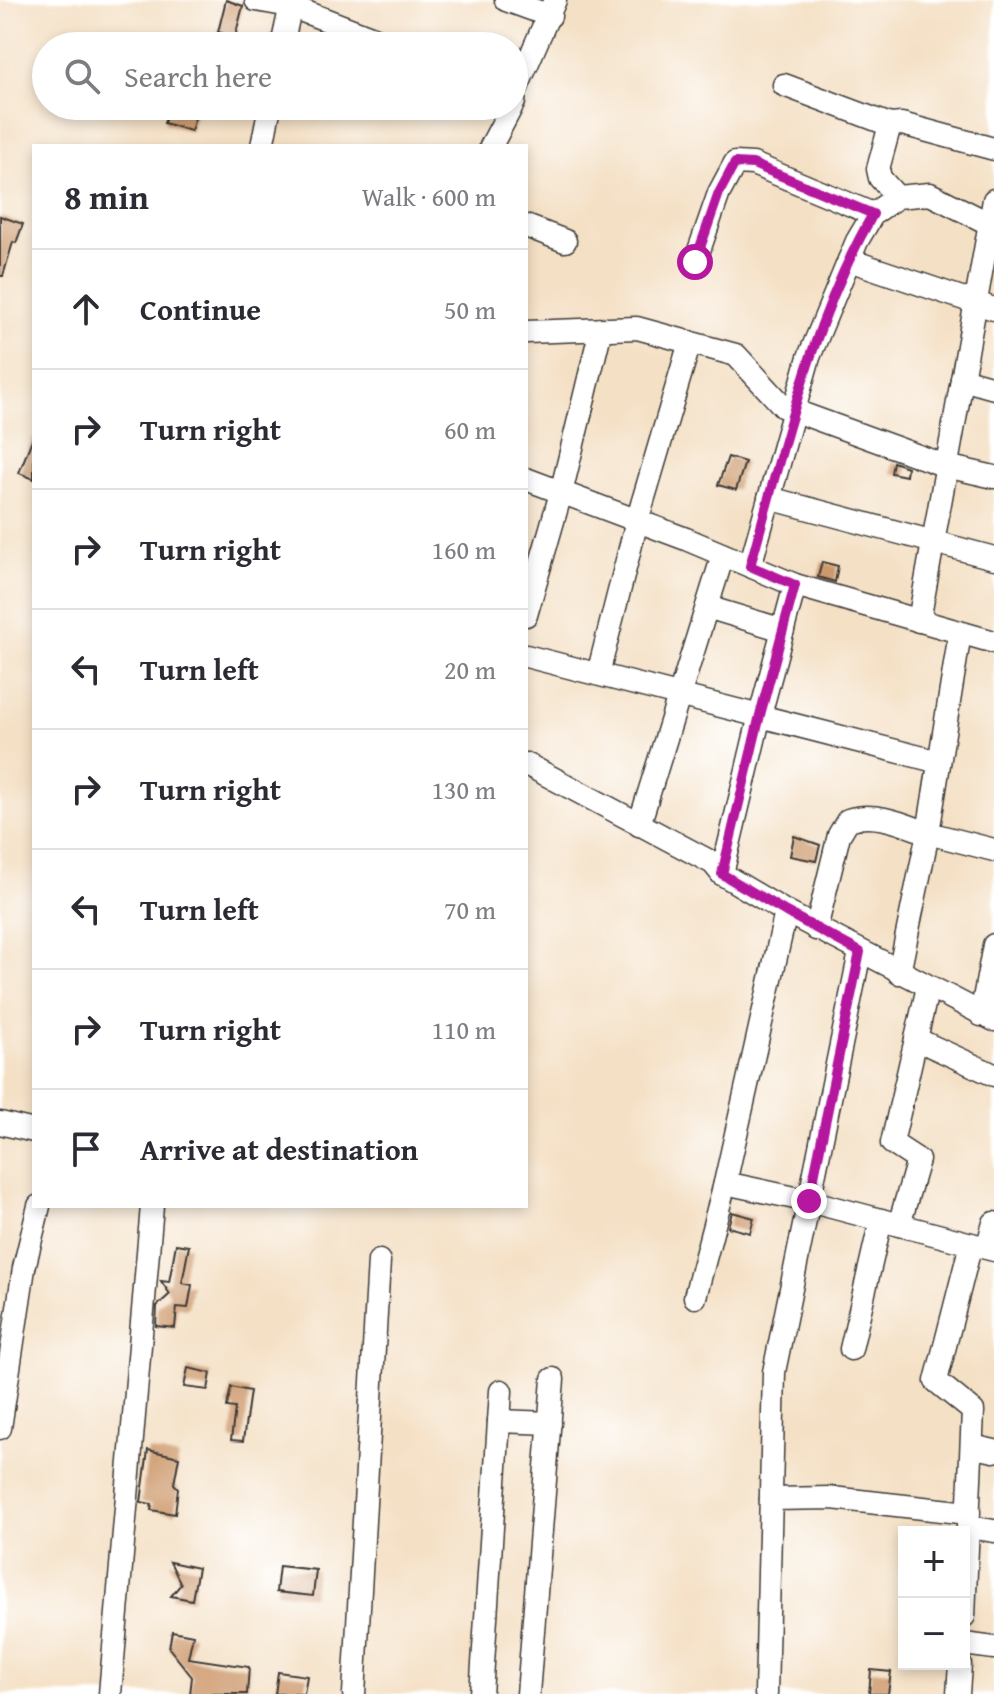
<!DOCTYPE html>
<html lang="en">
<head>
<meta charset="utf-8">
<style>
  :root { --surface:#fff; --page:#f2f2f3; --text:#2b2b33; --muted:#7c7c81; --line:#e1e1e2 }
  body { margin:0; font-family:"Gentium Book Plus",serif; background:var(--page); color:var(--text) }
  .controls { position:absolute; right:24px; bottom:24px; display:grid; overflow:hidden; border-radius:0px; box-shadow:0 4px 12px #0003 }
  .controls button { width:72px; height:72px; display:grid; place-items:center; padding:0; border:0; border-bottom:2px solid var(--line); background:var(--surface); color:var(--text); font:40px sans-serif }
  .stop { position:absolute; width:24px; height:24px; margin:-18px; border:6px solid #b5179e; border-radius:50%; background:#fff }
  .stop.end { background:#b5179e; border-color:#fff; box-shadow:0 2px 8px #0008 }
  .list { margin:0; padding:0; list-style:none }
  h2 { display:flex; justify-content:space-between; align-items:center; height:104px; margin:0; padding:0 32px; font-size:34px }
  h2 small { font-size:26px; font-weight:400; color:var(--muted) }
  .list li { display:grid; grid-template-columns:52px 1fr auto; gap:24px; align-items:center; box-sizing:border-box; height:120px; padding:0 32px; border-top:2px solid var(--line) }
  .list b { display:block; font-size:30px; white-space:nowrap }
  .list em { font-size:26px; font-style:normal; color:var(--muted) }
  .icon { flex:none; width:44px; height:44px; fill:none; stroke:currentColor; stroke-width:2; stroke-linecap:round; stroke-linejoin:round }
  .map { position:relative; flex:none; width:994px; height:1694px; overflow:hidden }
  .search { position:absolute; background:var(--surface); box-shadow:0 4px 12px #0003; left:32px; top:32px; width:496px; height:88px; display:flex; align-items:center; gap:20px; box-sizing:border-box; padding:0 28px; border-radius:44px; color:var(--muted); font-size:30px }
  .panel { position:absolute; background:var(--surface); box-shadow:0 4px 12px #0003; left:32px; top:144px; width:496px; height:1064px; border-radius:0px }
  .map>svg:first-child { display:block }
</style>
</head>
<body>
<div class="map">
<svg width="994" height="1694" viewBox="0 0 994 1694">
  <rect width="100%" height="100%" fill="#fff"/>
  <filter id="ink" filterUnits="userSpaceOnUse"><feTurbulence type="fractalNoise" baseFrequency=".0125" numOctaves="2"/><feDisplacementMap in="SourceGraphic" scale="16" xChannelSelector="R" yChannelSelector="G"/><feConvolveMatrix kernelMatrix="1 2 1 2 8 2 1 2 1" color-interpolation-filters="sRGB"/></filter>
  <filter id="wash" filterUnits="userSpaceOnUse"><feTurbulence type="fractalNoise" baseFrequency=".006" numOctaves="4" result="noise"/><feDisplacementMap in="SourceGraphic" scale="32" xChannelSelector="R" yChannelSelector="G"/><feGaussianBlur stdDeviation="1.8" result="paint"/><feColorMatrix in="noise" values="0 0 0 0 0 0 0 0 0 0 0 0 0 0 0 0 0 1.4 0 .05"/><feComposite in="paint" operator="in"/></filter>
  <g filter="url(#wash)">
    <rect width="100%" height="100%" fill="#f4e0c5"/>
    <g id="blocks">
      <g fill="#cd996c">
        <path d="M226,0L243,6L235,37L218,32Z"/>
        <path d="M170,106H181L197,111L191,131L164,123Z"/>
        <path d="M0,216L23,224L16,243L13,242L3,276H0Z"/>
        <path d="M33,437H34V479L19,473Z"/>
        <path d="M728,457L745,462L736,490L718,485Z"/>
        <path d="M893,462L907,467L906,476L891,473Z"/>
        <path d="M822,562L838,566L835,582L818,577Z"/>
        <path d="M794,836L820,845L816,861L790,856Z"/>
        <path d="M732,1212L754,1218L750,1233L728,1227Z"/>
        <path d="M176,1244L189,1246L182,1283L192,1285L188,1308L177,1307L175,1328L156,1326L157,1306L170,1294L161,1281L169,1282Z"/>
        <path d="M188,1368L211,1373L208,1390L184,1387Z"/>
        <path d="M231,1387L250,1391L243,1441L231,1440L235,1408L227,1407Z"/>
        <path d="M148,1450L179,1457L174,1484L178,1488L175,1514L151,1510L152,1504L141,1502Z"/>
        <path d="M170,1562L198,1568L192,1600L171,1596L181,1584Z"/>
        <path d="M279,1566L316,1570L313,1596L276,1592Z"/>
        <path d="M172,1631L193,1635L188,1658L249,1667L247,1694H190L192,1677L169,1648Z"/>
        <path d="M871,1670L891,1672L888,1694H869Z"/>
        <path d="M278,1672L307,1676L304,1694H275Z"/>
      </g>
    </g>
  </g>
  <g filter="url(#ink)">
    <use href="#blocks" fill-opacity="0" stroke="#3c3935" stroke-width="2"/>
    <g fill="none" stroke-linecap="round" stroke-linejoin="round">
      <defs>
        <g id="minor">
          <path d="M256,0L290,6L394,46"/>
          <path d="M506,0L550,16"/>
          <path d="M282,46L292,0"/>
          <path d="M784,85L890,125L902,124L994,149"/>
          <path d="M514,102L515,92L555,0"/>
          <path d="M890,125L878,169L880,178L897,197"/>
          <path d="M262,146L270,106"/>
          <path d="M491,146L512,106"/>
          <path d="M526,226L565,241"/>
          <path d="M849,260L994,309"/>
          <path d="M695,262L719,193L735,163L753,164L873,214"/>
          <path d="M526,332L637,328L736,355L784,407L946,466L994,477"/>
          <path d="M962,379L994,388"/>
          <path d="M526,479L686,539L795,585L994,642"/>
          <path d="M769,498L994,558"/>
          <path d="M750,566L809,357L857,241L873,214L897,197L930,194L994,226"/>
          <path d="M707,607L783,630"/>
          <path d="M526,615L561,493L601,329"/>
          <path d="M919,621L994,200"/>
          <path d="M960,633L928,833L994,850"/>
          <path d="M526,656L939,762"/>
          <path d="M598,674L637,521L690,342"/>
          <path d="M526,764L713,863L722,874L786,912"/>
          <path d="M639,825L723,555"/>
          <path d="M722,874L760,715L795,585"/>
          <path d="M816,929L839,835L848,820C875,811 903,824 928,833L899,973"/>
          <path d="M981,1015L994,945"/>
          <path d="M916,1039L994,1075"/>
          <path d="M0,1123L34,1131"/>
          <path d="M725,1183L809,1201L994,1250"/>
          <path d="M899,1225L918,1160L892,1143L928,987"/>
          <path d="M987,1248L994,1223"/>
          <path d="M695,1297L725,1183L786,912L994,1020"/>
          <path d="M851,1349L881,1220"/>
          <path d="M499,1421L550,1423"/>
          <path d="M0,1428L24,1268L39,1206"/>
          <path d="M972,1446L994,1451"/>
          <path d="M771,1499L832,1498L969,1513"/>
          <path d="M969,1527L994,1531"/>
          <path d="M964,1616L973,1411L936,1381L971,1244"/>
          <path d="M964,1644L994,1648"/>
          <path d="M110,1694L152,1206"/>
          <path d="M354,1694L379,1261"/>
          <path d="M481,1694L501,1391"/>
          <path d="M528,1694L553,1379"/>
          <path d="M766,1694L774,1372L860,952"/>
          <path d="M958,1694L960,1664"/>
        </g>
      </defs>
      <use href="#minor" stroke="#3c3935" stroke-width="25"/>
      <use href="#minor" stroke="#fff" stroke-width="22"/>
    </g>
  </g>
  <g fill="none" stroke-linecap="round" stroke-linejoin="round" filter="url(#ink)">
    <path stroke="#b5179e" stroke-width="10" d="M695,262L719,193L735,163L753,164L873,214C811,322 784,447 750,566L795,585L760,715L722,874L786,912L860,952L809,1201"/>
  </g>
</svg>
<div class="controls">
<button>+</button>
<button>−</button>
</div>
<div class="stop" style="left:695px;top:262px"></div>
<div class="stop end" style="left:809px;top:1201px"></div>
<div class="search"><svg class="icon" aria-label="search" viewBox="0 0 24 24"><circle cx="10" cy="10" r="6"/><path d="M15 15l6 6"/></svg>Search here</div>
<section class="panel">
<h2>8 min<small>Walk · 600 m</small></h2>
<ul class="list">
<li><svg class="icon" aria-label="ahead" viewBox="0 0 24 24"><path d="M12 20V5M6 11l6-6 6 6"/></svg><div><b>Continue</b></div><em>50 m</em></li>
<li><svg class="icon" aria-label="right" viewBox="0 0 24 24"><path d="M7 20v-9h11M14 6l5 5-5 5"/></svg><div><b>Turn right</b></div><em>60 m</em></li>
<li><svg class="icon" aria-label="right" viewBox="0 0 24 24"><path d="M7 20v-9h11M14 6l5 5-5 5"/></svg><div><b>Turn right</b></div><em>160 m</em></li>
<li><svg class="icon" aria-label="left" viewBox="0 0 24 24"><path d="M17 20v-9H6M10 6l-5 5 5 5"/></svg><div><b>Turn left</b></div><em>20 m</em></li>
<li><svg class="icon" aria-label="right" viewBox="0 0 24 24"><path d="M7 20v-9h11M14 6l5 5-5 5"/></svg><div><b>Turn right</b></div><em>130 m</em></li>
<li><svg class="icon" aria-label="left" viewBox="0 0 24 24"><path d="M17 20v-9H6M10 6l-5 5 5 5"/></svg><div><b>Turn left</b></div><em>70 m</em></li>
<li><svg class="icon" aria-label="right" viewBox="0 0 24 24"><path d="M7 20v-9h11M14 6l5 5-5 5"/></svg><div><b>Turn right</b></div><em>110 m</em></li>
<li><svg class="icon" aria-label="arrive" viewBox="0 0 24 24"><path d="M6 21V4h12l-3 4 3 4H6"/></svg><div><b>Arrive at destination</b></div></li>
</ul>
</section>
</div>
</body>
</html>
